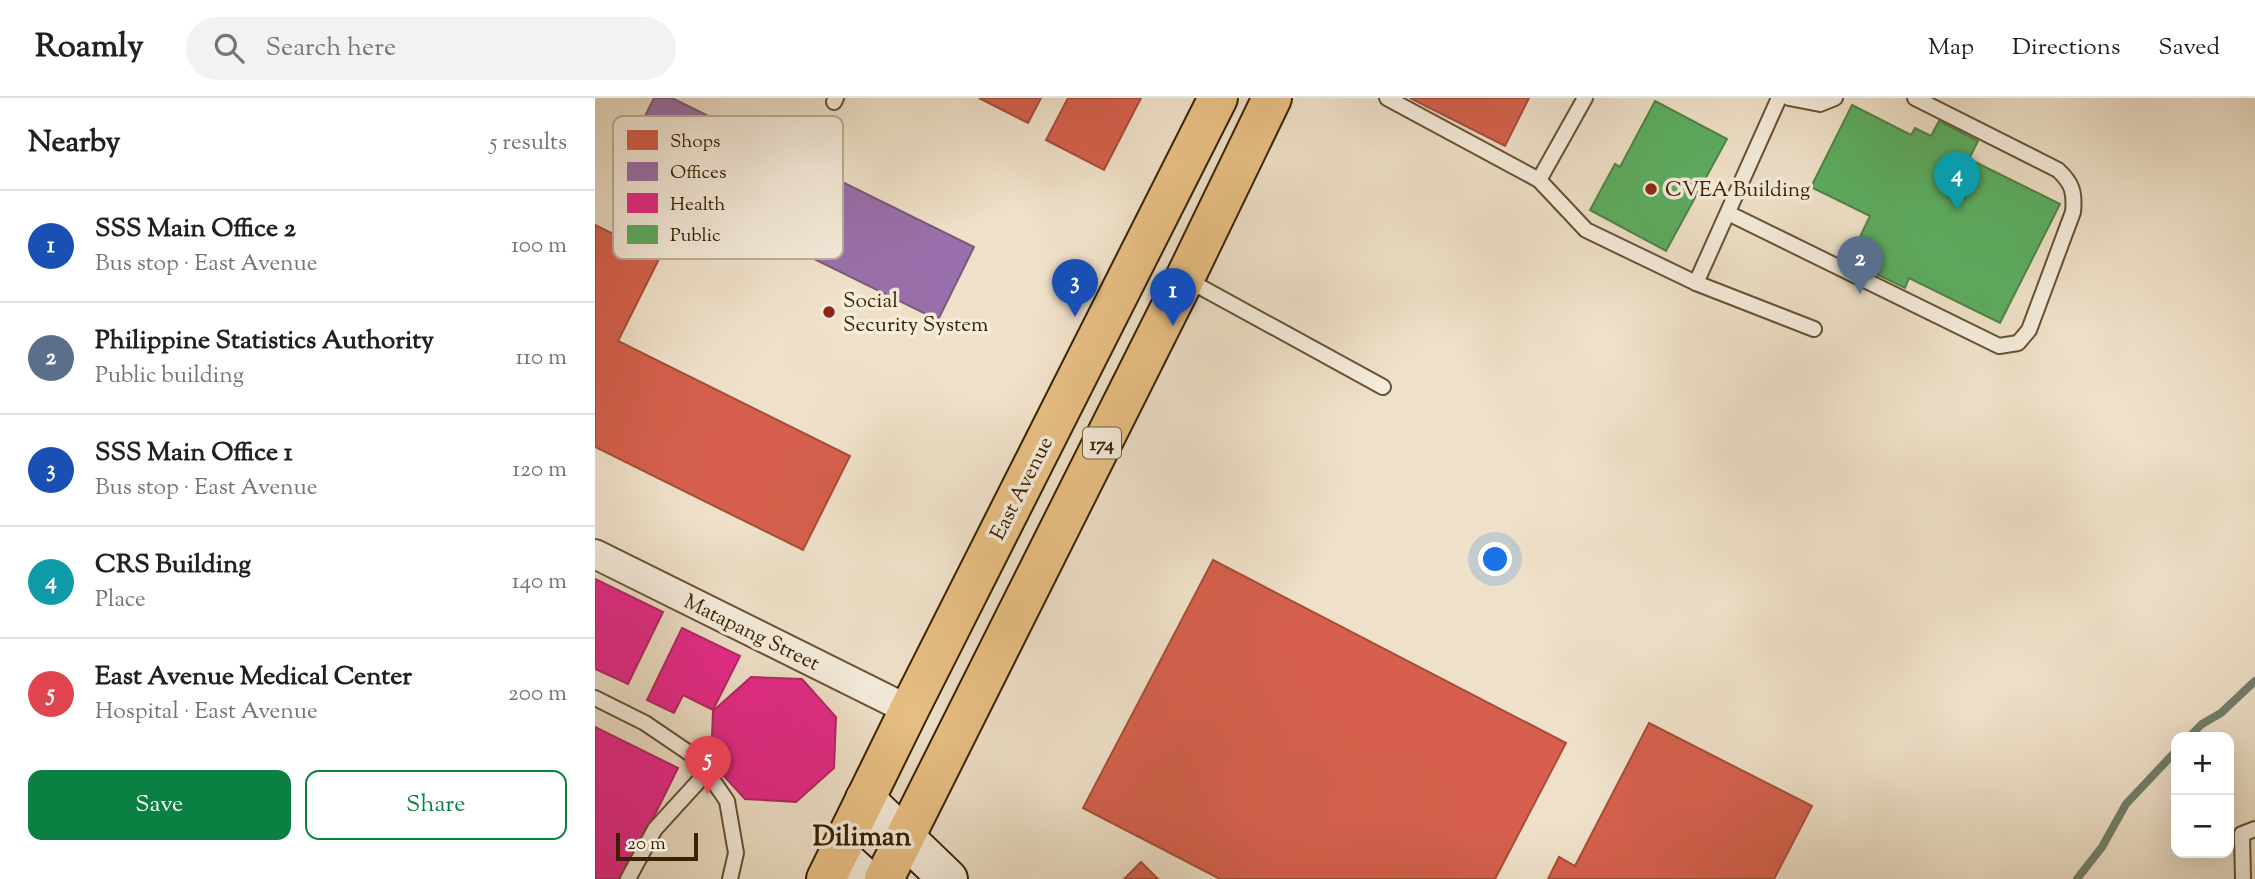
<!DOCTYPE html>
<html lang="en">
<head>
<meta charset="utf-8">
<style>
  :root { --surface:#fff; --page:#f2f2f2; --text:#202124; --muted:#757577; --line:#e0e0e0; --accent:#0b8043 }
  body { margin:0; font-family:"Sorts Mill Goudy",serif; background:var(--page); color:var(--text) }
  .controls { position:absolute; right:21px; bottom:21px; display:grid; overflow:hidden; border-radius:14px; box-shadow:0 7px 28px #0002 }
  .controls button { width:63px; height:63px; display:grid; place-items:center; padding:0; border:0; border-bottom:2px solid var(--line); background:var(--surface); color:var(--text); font:35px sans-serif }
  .scale { position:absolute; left:21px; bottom:18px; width:82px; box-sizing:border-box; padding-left:7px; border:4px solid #392201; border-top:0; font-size:19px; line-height:24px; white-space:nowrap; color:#392201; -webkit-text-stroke:5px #f5ecdc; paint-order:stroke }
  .you { position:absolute; left:901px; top:462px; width:24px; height:24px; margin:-18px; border:5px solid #fff; border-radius:50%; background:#1a73e8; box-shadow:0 0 0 10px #1a73e833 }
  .badge { display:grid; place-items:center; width:46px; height:46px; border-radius:50%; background:var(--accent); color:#fff; font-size:23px; font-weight:700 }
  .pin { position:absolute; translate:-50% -58px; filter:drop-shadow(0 2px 4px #0008) }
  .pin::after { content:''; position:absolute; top:37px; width:24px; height:21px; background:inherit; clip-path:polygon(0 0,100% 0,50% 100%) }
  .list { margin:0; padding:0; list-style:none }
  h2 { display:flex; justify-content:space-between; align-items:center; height:91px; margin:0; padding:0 28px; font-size:30px }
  h2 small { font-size:23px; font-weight:400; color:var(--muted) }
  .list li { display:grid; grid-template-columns:46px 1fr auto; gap:21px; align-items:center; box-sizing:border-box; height:112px; padding:0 28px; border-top:2px solid var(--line) }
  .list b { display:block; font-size:26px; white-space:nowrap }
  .list p { margin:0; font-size:23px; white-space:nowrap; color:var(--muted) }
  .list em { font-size:23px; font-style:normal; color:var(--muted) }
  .actions { display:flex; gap:14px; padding:21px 28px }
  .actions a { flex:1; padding:16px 0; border:2px solid var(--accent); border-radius:14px; text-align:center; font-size:24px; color:var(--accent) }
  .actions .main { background:var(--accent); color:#fff }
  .icon { flex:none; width:38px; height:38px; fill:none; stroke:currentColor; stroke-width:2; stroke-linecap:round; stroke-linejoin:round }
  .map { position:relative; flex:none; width:1660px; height:781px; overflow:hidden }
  header { display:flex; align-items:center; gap:42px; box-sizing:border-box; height:98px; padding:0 35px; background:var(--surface); border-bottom:2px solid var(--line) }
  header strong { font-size:33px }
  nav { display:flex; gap:38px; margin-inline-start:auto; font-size:24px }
  .search { width:490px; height:63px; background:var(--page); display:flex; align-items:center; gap:18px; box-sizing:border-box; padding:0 24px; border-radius:38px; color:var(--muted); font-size:26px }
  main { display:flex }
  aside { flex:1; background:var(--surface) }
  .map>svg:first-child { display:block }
</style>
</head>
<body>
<header>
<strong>Roamly</strong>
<div class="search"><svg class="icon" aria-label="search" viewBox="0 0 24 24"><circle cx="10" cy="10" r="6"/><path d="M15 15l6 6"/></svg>Search here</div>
<nav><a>Map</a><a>Directions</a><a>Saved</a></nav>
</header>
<main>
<aside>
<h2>Nearby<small>5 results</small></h2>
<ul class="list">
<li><span class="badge" style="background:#1a4fb4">1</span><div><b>SSS Main Office 2</b><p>Bus stop · East Avenue</p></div><em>100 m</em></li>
<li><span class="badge" style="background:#5c6f8a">2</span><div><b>Philippine Statistics Authority</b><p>Public building</p></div><em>110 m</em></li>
<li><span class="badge" style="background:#1a4fb4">3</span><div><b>SSS Main Office 1</b><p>Bus stop · East Avenue</p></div><em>120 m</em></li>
<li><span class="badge" style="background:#0f9aa8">4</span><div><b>CRS Building</b><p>Place</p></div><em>140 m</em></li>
<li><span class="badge" style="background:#e0444e">5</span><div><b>East Avenue Medical Center</b><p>Hospital · East Avenue</p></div><em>200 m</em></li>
</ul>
<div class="actions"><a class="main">Save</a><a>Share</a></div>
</aside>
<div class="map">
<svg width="1660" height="781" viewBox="0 0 1660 781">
  <rect width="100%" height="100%" fill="#efe1c9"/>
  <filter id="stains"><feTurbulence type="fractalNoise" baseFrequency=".00286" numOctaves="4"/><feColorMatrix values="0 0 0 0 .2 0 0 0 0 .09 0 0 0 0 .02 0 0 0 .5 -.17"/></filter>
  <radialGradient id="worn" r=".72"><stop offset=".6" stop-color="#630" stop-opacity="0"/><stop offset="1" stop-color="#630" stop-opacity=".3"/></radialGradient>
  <g fill="#d6604d" stroke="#a74d36" stroke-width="2">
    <path d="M384,0H446L433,25Z"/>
    <path d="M473,0H546L509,72L451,42Z"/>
    <path d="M815,0H934L910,48Z"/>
    <path d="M0,127L65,159L23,243L255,358L208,452L0,349Z"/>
    <path d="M618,462L971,645L900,781H625L488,710Z"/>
    <path d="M1054,625L1217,708L1179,781H953L964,759L980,768Z"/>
    <path d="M546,764L563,781H529Z"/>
  </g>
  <path fill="#9970ab" stroke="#7c5978" stroke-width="2" d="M59,0H77L379,149L343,222L26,66Z"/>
  <g fill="#e7298a" stroke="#b32761" stroke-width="2">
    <path d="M0,481L68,514L33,586L0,571Z"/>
    <path d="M87,530L145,558L118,612L88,597L79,615L52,602Z"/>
    <path d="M156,579L207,581L241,619L239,670L201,704L150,701L116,664L118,613Z"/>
    <path d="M0,629L83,670L28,781H0Z"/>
  </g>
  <g fill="#5aae61" stroke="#508444" stroke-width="2">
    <path d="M1060,3L1132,41L1071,153L995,112L1020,66L1025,69Z"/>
    <path d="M1257,7L1316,37L1320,30L1336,38L1344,23L1383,43L1374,61L1465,106L1405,225L1314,180L1310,190L1269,170L1276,157L1260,149L1275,118L1216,89Z"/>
  </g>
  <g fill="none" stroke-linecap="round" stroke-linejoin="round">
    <g stroke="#73806b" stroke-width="8">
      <path d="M1594,639L1607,626L1626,615L1660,583"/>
      <path d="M1482,781L1507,749L1531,706L1581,653"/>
    </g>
    <defs>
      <g id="lane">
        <path d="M792,0L944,82L991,132L1101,185L1219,231"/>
        <path d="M1194,0L1225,6L1240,0"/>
        <path d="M239,4L241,0"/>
        <path d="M944,82L990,0"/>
        <path d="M1133,115L1404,248L1423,245L1434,232L1478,114C1480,94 1477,85 1463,72L1320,0"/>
        <path d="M591,181L788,289"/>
        <path d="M1101,185L1184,0"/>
        <path d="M0,600L50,625L103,661L132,703L141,755L135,781"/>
        <path d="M33,781L60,731L112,674"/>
        <path d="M1648,781L1647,736L1660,731"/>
      </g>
      <path id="street" d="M0,456L314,612"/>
      <g id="secondary">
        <path d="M270,701L353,781"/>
        <path d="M243,756L270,781"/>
      </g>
      <g id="primary">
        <path d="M231,781L314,612L623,0"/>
        <path d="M289,781L590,180L677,0"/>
      </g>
    </defs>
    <use href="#lane" stroke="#665233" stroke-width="18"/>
    <use href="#street" stroke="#665233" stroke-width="32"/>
    <use href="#secondary" stroke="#392201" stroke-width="42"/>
    <use href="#primary" stroke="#392201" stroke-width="42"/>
    <use href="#lane" stroke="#f5ecdc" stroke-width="14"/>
    <use href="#street" stroke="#f5ecdc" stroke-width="28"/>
    <use href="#secondary" stroke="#f5ecdc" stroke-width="38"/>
    <use href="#primary" stroke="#e8c084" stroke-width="38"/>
  </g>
  <g fill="#8f2418" stroke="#f5ecdc" stroke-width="2.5">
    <circle cx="1056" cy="91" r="7"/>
    <circle cx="234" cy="214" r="7"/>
  </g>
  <g text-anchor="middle" stroke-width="7" stroke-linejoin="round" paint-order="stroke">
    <rect fill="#f5ecdc" stroke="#715f43" stroke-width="2" x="488" y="329.5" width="38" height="31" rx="5"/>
    <g font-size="19" font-weight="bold" fill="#392201">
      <text x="507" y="352">174</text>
    </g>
    <g font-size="21" fill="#392201" stroke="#f5ecdc" text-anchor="start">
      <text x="1070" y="98">CVEA Building</text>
      <text x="248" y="209">Social<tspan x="248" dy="24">Security System</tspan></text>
    </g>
    <g font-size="21" fill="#392201" stroke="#f5ecdc">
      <text transform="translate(426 390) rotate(-63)" y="7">East Avenue</text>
      <text transform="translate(157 534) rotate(26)" y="7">Matapang Street</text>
    </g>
    <g font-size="28" font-weight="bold" fill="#392201" stroke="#f5ecdc">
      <text x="267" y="747">Diliman</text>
    </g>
  </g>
  <rect x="18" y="18" width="230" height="143" rx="10" fill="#f5ecdc" stroke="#bdaf9a" stroke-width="2"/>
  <rect x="32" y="32" width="31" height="20" fill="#d6604d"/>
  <rect x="32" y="64" width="31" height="19" fill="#9970ab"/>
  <rect x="32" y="95" width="31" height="20" fill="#e7298a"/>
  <rect x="32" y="127" width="31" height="19" fill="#5aae61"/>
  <g font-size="19" fill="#392201">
    <text x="75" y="49">Shops</text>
    <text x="75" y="80">Offices</text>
    <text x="75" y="112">Health</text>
    <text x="75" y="143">Public</text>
  </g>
  <rect width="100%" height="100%" filter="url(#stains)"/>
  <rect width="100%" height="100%" fill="url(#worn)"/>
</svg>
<div class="controls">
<button>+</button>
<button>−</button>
</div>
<div class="scale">20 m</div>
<div class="you"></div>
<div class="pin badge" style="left:578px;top:228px;background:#1a4fb4">1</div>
<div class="pin badge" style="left:1265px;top:196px;background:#5c6f8a">2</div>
<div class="pin badge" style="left:480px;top:219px;background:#1a4fb4">3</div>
<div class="pin badge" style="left:1362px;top:112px;background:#0f9aa8">4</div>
<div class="pin badge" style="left:113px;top:696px;background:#e0444e">5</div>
</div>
</main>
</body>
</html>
